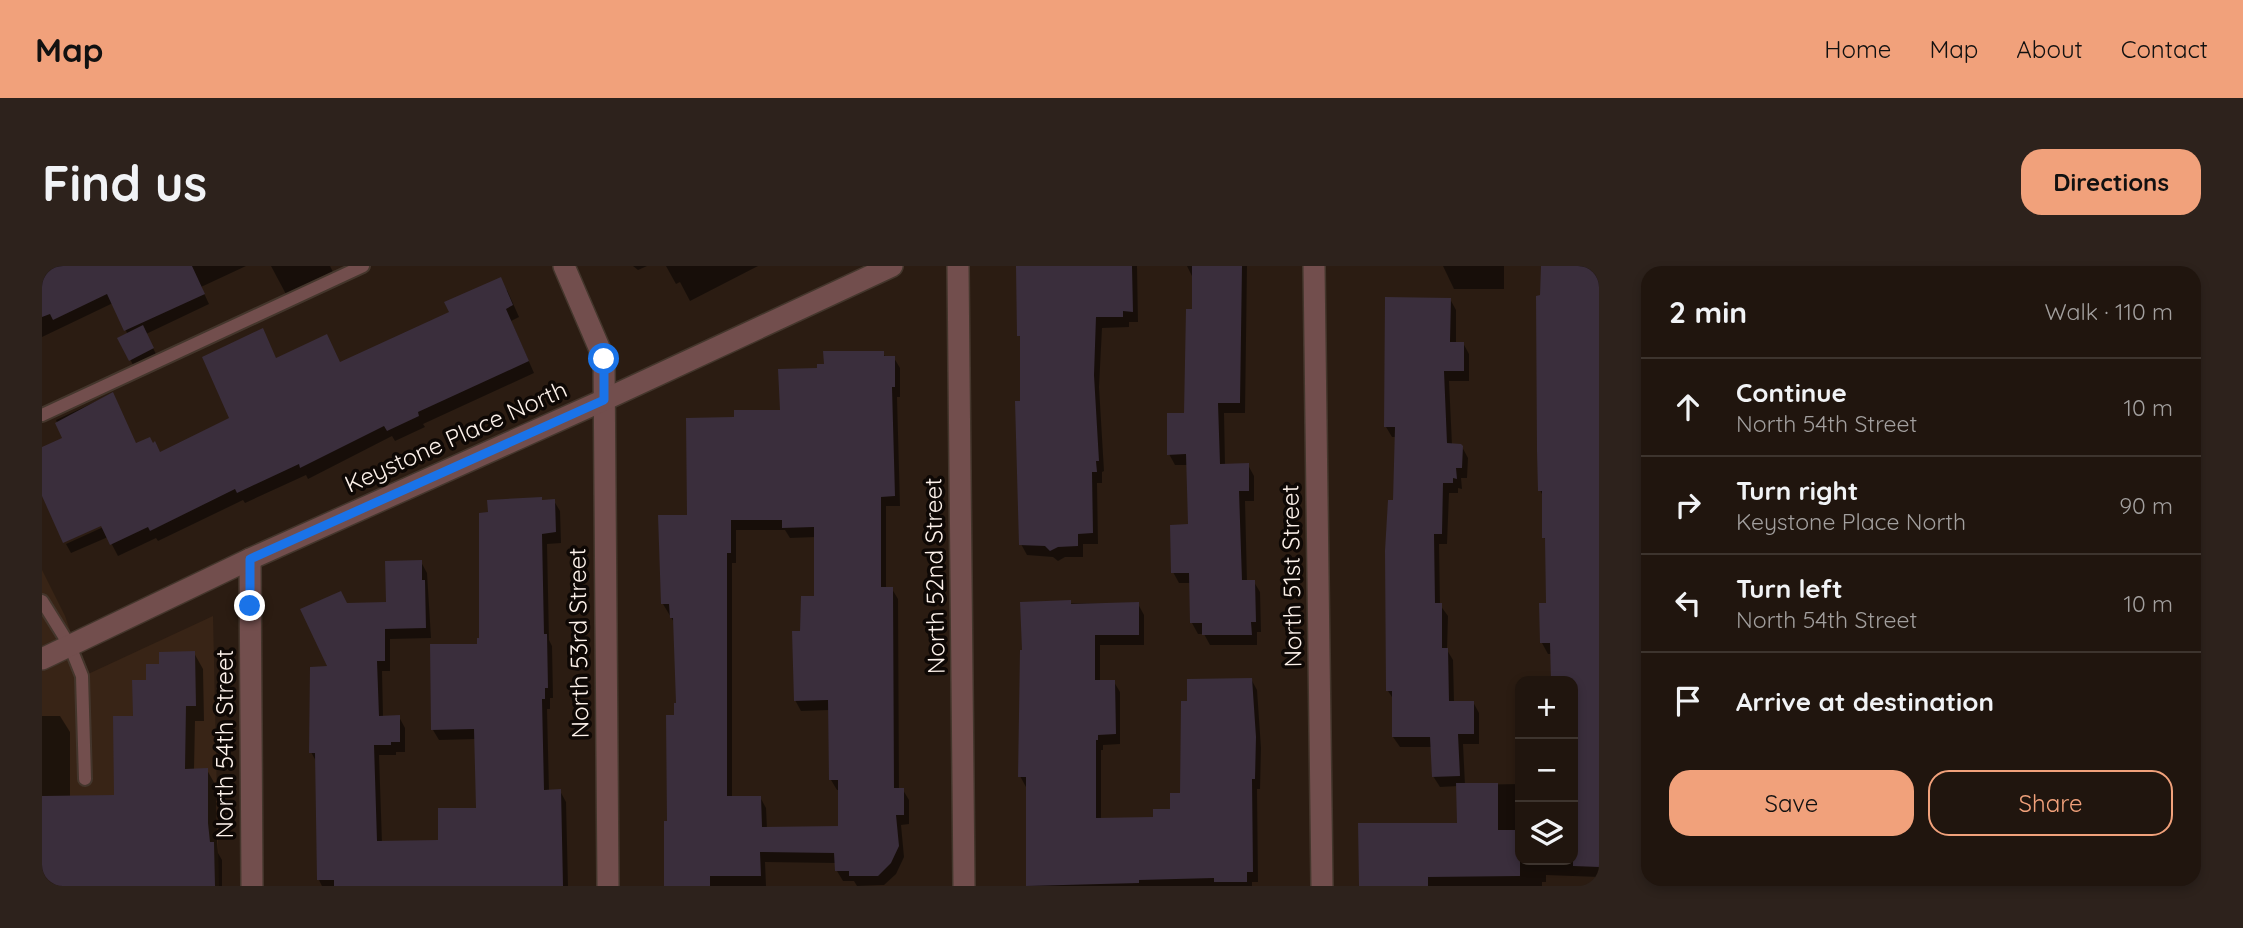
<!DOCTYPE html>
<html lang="en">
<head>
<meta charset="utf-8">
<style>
  :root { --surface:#20150e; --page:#2d221c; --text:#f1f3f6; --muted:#a29f9e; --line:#3d342e; --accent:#f1a17b }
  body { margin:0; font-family:Quicksand,sans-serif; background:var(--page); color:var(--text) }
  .controls { position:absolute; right:21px; bottom:21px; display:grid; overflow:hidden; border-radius:14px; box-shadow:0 4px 10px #0003 }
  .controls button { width:63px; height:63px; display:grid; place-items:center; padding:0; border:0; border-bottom:2px solid var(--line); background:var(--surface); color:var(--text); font:35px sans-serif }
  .stop { position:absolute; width:21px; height:21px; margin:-16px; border:5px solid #1a73e8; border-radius:50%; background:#fff }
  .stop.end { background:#1a73e8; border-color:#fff; box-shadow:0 2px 7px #0008 }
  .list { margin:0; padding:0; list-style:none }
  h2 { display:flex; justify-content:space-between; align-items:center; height:91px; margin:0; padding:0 28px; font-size:30px }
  h2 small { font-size:23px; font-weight:400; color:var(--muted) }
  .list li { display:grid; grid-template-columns:46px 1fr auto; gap:21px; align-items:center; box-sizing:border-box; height:98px; padding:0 28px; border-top:2px solid var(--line) }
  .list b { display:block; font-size:26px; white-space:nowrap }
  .list p { margin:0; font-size:23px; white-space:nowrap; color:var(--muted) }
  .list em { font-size:23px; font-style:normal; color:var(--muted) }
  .actions { display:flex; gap:14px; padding:21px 28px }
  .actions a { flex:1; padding:16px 0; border:2px solid var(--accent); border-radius:21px; text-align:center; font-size:24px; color:var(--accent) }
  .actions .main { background:var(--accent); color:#111 }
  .icon { flex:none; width:38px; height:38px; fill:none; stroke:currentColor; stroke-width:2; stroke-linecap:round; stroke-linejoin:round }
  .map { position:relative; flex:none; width:1557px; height:620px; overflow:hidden; border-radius:21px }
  header { display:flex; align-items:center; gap:42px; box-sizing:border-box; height:98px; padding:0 35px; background:var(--accent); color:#111 }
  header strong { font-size:33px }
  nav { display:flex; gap:38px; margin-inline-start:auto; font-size:24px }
  .intro { display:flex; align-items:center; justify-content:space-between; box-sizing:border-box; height:168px; padding:0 42px }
  h1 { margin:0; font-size:49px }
  .button { padding:18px 32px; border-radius:21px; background:var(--accent); color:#111; font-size:24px; font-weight:700 }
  main { display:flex; gap:42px; padding:0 42px }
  aside { flex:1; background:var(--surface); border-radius:21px; box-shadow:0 4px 10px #0003 }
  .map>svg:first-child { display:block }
</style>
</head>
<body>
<header>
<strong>Map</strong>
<nav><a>Home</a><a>Map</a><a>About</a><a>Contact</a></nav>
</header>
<div class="intro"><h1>Find us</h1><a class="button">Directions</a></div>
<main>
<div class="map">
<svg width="1557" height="620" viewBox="0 0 1557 620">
  <rect width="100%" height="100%" fill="#2b1c12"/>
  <path fill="#382416" d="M0,304L23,350L44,409L171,350L177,620H0Z"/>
  <g fill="#0007" fill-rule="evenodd">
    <path d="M0,0H204L159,21L167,38L104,68L114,88L91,99L78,73L86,69L71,37L0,71Z"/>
    <path d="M229,0H288L291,6L245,30Z"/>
    <path d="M591,0H605L596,4Z"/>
    <path d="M624,0H716L648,35L638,16L634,18Z"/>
    <path d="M1044,0H1095L1096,56H1087V61L1060,62L1057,121L1062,205L1060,206V217H1055L1056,278H1041V291H1023L1016,295L1011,291L985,289L979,278L980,74L977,69Z"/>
    <path d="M1145,0H1205L1203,147H1182L1183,199H1206L1212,210V235H1203L1205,316H1212L1218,326L1219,366H1215V379H1168L1162,368H1156L1150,357L1149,317H1137L1131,306L1147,260L1146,199H1133L1127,188L1144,149L1152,45V14Z"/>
    <path d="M1401,0H1462V23H1412Z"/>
    <path d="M1500,0H1557V611L1504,609V616H1500V620H1318V559L1417,558L1416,520L1398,521L1391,510L1390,481H1358L1351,471L1352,434L1346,425L1354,171H1350L1344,161L1408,33L1414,44V77H1421L1427,88V115H1407L1410,179H1419L1426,192L1425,212H1419L1420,223L1416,222V227H1407L1405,278H1397L1398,339L1406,350L1405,384L1411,394L1412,436H1431L1437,447V478H1421L1423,519L1478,518V594H1531V415H1511L1510,388H1506L1500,377L1506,339L1505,277L1502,271L1501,230L1498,224Z"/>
    <path d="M465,24L477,51L469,55L492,107L381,158L383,161L353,175L350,170L266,213L264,209L203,237L201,234L116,275L114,272L76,290L66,271L29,287L24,278L68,258L0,226V183L22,173L14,154L70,128L94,179L118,188L189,153L235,94L298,98Z"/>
    <path d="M841,87L844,92H852L858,102V131H855L858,240H844V323H850L856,333L857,524H861L867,534V558L859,559L862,591L854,608L842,619L815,620L812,615H801L795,605L794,597L723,596L724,620H624L623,557H626L636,439L633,358L621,338L647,250L694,153L740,146L777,104ZM694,264H743L748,272L774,271V332L760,366L753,434L759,445L788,444L789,514L795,524H798V561L725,563L724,542L718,531L690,532V297H694Z"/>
    <path d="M512,235L518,245L519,277L505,278L507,374L510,380L511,432H508V443H505L507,525H518L524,536L526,620H280L277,614L275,497L269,486L288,402L305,339L346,338L379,296L385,307L389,372L348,373V405H340L341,451H357L363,462V486H354V489H337L340,577L398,576L436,544L434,473L397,474L391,464L437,380L501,236Z"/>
    <path d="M980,337L1096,338L1102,349V379H1058V416H1072L1078,426V478L1061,479V484H1059V553L1113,552L1130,544L1209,413L1215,424L1219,482L1218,523H1215L1216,616H1210V620H986L984,521L978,510L982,386Z"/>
    <path d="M152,387L161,403L162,455H153L152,504H165L174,520L175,575L176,587L180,594V620H0V450H18L28,466V532L73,531L93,452L106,415L119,399Z"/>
  </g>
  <g fill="#3a2e3c" fill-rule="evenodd">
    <path d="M0,0H150L163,28L82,65L65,28L11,54L8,48L0,51Z"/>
    <path d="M974,0H1090L1091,46L1081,45V51H1054L1052,109L1057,195H1054L1055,206H1050L1051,267L1036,268V280L1016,281L1008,285L1003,280L977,279L973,135H978V70H975Z"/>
    <path d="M1150,0H1200L1198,137H1176L1178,198L1207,197V225H1197L1200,314H1213L1214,356H1209L1210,369H1160V357H1148L1147,307H1129L1128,259L1146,258L1144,188L1125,189V147H1142L1144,43H1150Z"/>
    <path d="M1499,0H1557V601L1531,600V415H1509L1508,377H1498L1497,337H1504L1503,272H1500V225H1496L1495,185L1494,30L1498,29Z"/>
    <path d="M459,11L471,39L464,43L487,95L376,146L377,150L345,165L342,160L258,202L257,198L195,227L193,223L108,265L106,261L68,279L59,260L21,277L0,230V181L20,172L13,157L71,126L94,177L108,171L111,177L113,175L118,186L187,152L160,91L221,62L234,92L285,68L298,96L407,46L402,36Z"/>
    <path d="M1343,31L1409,32L1408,76H1422V105H1402L1405,177L1419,178L1421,180L1420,202H1414L1415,213L1411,212V217H1401L1400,268H1392L1393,337H1400V382H1406L1407,435H1432V468H1416L1418,510L1390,511L1388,471H1350V425H1344L1343,285L1346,234H1351L1353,161H1342Z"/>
    <path d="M101,59L112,82L87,95L75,72Z"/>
    <path d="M781,85H842V90H853V121H850L853,230L839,231V321H851L852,522H862V549H854L857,580L849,597L836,610H807V605H793L792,587L718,586L719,610H668V620H622V555H625L624,449H632V437H634L631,352H628L627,338H619L616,249H645L644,152L692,151V144H738L736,103L775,102V98H782ZM689,254H740V262L772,261V330H759L758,365H750L752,435L786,434L787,514H796V560L720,561L719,530H685V287H689Z"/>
    <path d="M500,231V234L513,233L514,266L500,268L502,368H505L506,422H503V433H500L502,524L519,523L521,620H292V614H275L273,487H267L268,401L285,400L258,343L299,325L305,337L344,336L343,295L380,294V314H383L384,362L343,363V395H335L337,450L358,449V476H349V479H332L335,575L396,574V542H434L432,463L389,464L388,378H435V372H437V247L446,246L445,234Z"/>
    <path d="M1029,334V338L1097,336V369H1053V414H1073L1074,468L1056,469V474H1054V552L1111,551V543H1128V527H1138L1139,435H1145V413L1210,412L1214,471L1213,513H1210L1211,606H1205V616H1172V612L1097,614V617L984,620V511H976L978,384H980L978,336Z"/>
    <path d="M153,385L154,440H144L143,503L166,502V557L168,576H172L173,620H0V530L72,529L71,450H91L90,414H104V398H117V386Z"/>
    <path d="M1414,517H1456V564H1478V610L1386,611V620H1317L1316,557H1415Z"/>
  </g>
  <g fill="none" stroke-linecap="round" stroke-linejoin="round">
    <defs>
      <g id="service">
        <path d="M0,149L321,0"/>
        <path d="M0,335L28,380L40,410L43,513"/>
      </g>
      <g id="minor">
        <path d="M522,0L562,93L566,620"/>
        <path d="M916,0L922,620"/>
        <path d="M1272,0L1280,620"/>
        <path d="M208,293L210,620"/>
        <path d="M0,393L208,293L562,134L850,0"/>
      </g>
    </defs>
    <use href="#service" stroke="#44362c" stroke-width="16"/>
    <use href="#minor" stroke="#44362c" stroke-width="24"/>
    <use href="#service" stroke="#724e4d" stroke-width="12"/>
    <use href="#minor" stroke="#724e4d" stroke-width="21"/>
  </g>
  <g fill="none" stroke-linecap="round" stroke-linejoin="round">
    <path stroke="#1a73e8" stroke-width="9" d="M208,340V293L562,134V93"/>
  </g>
  <g text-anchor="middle" stroke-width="7" stroke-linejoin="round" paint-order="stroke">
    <g font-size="24" fill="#fdf2eb" stroke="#0e0805">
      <text transform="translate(414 171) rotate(-24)" y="8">Keystone Place North</text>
      <text transform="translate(893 310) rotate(-91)" y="8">North 52nd Street</text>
      <text transform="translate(1250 310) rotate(-91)" y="8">North 51st Street</text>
      <text transform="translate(537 377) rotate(-91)" y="8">North 53rd Street</text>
      <text transform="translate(183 478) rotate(-90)" y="8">North 54th Street</text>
    </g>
  </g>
</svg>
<div class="controls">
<button>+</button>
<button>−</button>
<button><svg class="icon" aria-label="layers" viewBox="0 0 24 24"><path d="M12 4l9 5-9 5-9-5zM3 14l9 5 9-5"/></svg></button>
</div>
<div class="stop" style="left:562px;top:93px"></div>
<div class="stop end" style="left:208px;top:340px"></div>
</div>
<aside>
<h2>2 min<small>Walk · 110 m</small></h2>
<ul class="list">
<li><svg class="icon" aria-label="ahead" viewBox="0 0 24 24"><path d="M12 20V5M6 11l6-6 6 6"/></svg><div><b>Continue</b><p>North 54th Street</p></div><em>10 m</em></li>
<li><svg class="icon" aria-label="right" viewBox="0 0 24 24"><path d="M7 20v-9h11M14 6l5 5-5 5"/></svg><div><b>Turn right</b><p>Keystone Place North</p></div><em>90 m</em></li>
<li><svg class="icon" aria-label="left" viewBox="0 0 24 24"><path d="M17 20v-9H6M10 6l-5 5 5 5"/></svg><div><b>Turn left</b><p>North 54th Street</p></div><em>10 m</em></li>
<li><svg class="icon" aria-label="arrive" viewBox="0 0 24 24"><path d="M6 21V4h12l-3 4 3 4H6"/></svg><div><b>Arrive at destination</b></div></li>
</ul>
<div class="actions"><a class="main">Save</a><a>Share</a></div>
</aside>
</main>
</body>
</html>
